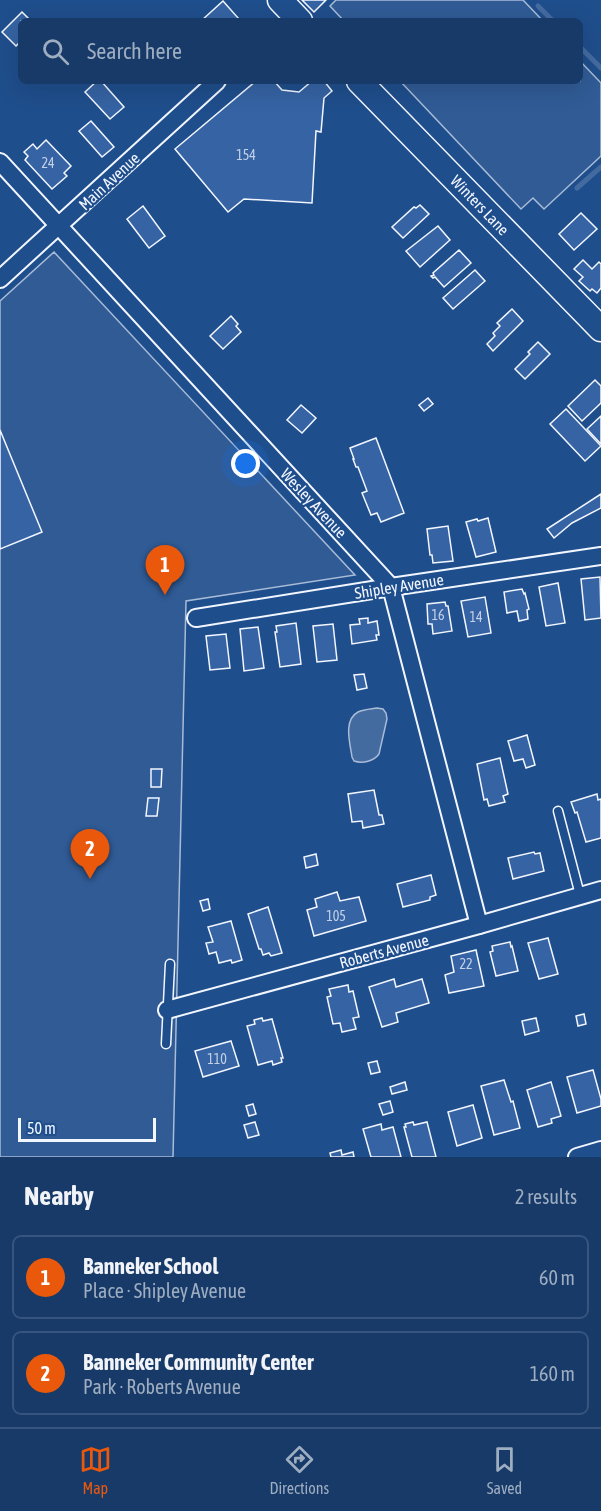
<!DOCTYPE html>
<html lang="en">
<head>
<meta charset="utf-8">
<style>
  :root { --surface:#173a69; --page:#20416f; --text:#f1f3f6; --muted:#9eadc0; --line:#36547d; --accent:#ea580c }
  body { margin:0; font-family:"Asap Condensed",sans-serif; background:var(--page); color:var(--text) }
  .scale { position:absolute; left:18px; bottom:15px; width:138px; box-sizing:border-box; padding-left:6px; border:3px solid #f2f6ff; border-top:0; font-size:16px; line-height:21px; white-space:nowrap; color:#f2f6ff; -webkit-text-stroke:4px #1f4e8c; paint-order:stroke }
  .you { position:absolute; left:246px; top:464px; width:21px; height:21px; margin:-15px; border:4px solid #fff; border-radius:50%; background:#1a73e8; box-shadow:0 0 0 9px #1a73e833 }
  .badge { display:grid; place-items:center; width:39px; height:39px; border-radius:50%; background:var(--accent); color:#fff; font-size:20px; font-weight:700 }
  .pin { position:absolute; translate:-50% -50px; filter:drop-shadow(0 2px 3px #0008) }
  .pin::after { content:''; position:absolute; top:32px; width:21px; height:18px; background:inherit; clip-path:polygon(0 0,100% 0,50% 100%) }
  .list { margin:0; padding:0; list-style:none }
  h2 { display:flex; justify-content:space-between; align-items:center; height:78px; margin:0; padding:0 24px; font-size:26px }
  h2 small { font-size:20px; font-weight:400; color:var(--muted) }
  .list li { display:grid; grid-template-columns:39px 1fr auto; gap:18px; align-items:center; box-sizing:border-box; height:84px; margin:0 12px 12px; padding:0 12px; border:2px solid var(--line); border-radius:9px }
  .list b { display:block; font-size:22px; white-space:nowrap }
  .list p { margin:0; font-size:20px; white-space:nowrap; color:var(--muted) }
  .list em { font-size:20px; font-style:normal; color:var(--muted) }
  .icon { flex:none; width:33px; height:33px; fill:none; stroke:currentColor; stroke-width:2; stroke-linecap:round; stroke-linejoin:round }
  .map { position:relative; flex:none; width:601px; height:1157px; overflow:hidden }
  .search { position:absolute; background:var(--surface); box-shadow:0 6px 24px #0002; left:18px; right:18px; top:18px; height:66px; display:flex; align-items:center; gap:15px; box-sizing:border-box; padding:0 21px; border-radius:9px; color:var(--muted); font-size:22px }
  .sheet { height:270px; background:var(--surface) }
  nav { display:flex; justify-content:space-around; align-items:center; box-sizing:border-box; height:84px; border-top:2px solid var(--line); background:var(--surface); font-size:16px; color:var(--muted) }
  nav a { display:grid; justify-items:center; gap:3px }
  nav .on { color:var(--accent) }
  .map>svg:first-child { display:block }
</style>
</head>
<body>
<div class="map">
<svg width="601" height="1157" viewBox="0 0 601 1157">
  <rect width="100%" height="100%" fill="#1f4e8c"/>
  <g fill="#305b95" stroke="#a8bbd7" stroke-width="1.5">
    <path d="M336,0H523L543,21H344L330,6Z"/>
    <path d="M580,61L601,83V156L544,209L533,198L521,209L400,81H580Z"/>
    <path d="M54,252L355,575L186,601L173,1157H0V301Z"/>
  </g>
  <path fill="#446ba0" stroke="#a8bbd7" stroke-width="1.5" d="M377,708L383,709L386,713L387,719L379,754C374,761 363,764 354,761L352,757C350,743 343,720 358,712C364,709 371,709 377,708Z"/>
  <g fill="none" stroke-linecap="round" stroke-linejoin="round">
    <g stroke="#446ba0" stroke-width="5">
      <path d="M538,6L553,21"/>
      <path d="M580,47L601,68"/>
      <path d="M577,188L601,167"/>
    </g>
  </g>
  <g fill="#3563a3" stroke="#f2f6ff" stroke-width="1.5">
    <path d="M302,0H326L314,12Z"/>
    <path d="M223,1L239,19L236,21H201Z"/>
    <path d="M22,12L31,21H21V41L16,46L2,32Z"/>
    <path d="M97,81H101L124,107L110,119L85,92Z"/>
    <path d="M256,81H274L282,90L299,92L312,81H324L332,91L324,98L321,132L316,131L312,203L244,199L228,212L175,149Z"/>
    <path d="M91,121L114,147L102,157L79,131Z"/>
    <path d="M46,140L71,166L64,173L67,176L52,189L25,160L28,156L24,152L33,144L37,149Z"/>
    <path d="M420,205L429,214L403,238L392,227L414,207L416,208Z"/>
    <path d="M143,206L165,236L149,248L127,219Z"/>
    <path d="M581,213L597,229L574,250L559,234Z"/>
    <path d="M438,226L450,240L420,267L406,251Z"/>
    <path d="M459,250L471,263L444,287L435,277L433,278L431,276L434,275L433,273Z"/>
    <path d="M583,260L592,269L599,262L601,264V288L597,293L592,289L590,291L579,281L583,277L574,269Z"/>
    <path d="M475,270L485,281L453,309L443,298Z"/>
    <path d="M512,309L523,321L493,351L487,344L495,336L493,333L500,326L497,323Z"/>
    <path d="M231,316L238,324L236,326L241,332L223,349L210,336Z"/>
    <path d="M538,342L550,354L525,379L515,369L530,354L528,352Z"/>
    <path d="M595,380L601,386V403L582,421L568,406Z"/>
    <path d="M428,398L433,404L424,411L419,405Z"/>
    <path d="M301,405L316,418L302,433L287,420Z"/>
    <path d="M566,409L601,446L585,461L550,424Z"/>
    <path d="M601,416V444L587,429Z"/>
    <path d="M0,430L42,532L0,549Z"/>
    <path d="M376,438L404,513L381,522L377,513L371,515L362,493L367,491L358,467H356L353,459H354L350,448Z"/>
    <path d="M601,494V508L572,523L554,538L547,529Z"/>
    <path d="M488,518L496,552L476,557L466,522L477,519L478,521Z"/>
    <path d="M448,526L453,561L433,563L432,555H430L427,529Z"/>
    <path d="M600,577L601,618L585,620L581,579Z"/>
    <path d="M558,583L565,623L546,626L539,587Z"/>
    <path d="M522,589L524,594L525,593L529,609L527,610L528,619L519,621L517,611L507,613L504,592Z"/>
    <path d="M485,597L491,633L468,637L461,601Z"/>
    <path d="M445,602L446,606H448L452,631L433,634L432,624H428L427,604Z"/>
    <path d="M368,618V623L377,621L379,635H376L377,640L352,644L350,625L360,624L359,619Z"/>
    <path d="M296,623L301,664L280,667L275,632H277L276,626Z"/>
    <path d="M333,624L337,660L317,662L313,626Z"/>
    <path d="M258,627L264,668L244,671L240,629Z"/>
    <path d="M226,634L230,668L210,670L206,636Z"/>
    <path d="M364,674L367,688L357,690L354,675Z"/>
    <path d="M527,735L535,765L526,768L523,759L514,761L508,741Z"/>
    <path d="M500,758L508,794L503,796L505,802L489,806L487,799L484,800L477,764Z"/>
    <path d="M151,769H162L161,787H151Z"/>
    <path d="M374,790L379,815H382L384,824L363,828L362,821L352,822L348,794Z"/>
    <path d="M597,794L598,800L601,799V838L586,842L577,812L575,813L571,802Z"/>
    <path d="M148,798H159L157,816H146Z"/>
    <path d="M534,852L535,854L540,853L544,871L513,879L508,858Z"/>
    <path d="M316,854L318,865L306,868L304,857Z"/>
    <path d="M431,875L436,895L430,897V900L403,907L397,884Z"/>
    <path d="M337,892L340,901L359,897L366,921L314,936L307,910L317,907L315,899Z"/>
    <path d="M208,899L210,909L203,911L200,901Z"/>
    <path d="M268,907L282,953L271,956L269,953L263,955L261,949H259L248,914Z"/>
    <path d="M231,921L242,960L232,963L231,960L219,963L216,952L209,954L206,943L213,942L208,927Z"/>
    <path d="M548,938L558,974L539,979L528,943Z"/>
    <path d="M510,942L511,947L512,946L518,971L496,976L490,952L493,951L492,946Z"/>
    <path d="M476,950L484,986L449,993L445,975L454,972L451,956Z"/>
    <path d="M394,979L396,987L422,979L429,1003L396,1013L398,1022L382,1027L369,987Z"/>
    <path d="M348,985L349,992L353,991L359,1017L353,1018L356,1029L342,1032L340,1023L333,1024L327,997L331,996L329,989Z"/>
    <path d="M584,1014L586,1024L578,1026L576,1016Z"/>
    <path d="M262,1018L263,1021L272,1019L283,1058H281L282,1062L273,1065L272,1061L258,1065L247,1026L255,1024L254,1020Z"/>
    <path d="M536,1018L539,1031L525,1035L522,1021Z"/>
    <path d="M231,1041L239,1066L203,1077L195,1051Z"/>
    <path d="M377,1061L380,1072L371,1074L368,1063Z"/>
    <path d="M593,1070L601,1099V1106L577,1113L567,1077Z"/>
    <path d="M504,1080L511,1102L513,1101L520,1128L494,1135L481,1086Z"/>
    <path d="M405,1082L407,1090L392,1094L390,1087Z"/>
    <path d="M551,1082L561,1116L551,1119L552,1123L538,1127L527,1090Z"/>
    <path d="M390,1101L393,1112L383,1115L379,1104Z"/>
    <path d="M253,1104L256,1114L249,1116L246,1106Z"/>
    <path d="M473,1105L482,1138L457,1146L448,1112Z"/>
    <path d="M255,1122L259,1135L248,1138L244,1125Z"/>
    <path d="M413,1122L414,1125L427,1122L436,1157H412L404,1127H406L405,1124Z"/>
    <path d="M381,1124L382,1130L393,1127L401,1157H371L363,1129Z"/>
    <path d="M341,1150L342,1155L353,1152L354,1157H331L330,1153Z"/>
  </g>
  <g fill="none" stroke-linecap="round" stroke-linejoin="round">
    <defs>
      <g id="lane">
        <path d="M558,811L580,895"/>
        <path d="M166,1044L170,964"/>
      </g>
      <g id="street">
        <path d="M0,162L391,587L479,925"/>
        <path d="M0,279L217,81"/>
        <path d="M196,618L391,587L601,556"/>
        <path d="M167,1010L479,925L601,890"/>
        <path d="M577,1157L601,1150"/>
      </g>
      <g id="secondary">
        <path d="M280,0L300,21"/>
        <path d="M359,81L601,329"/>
      </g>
    </defs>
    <use href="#lane" stroke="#f2f6ff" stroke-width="11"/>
    <use href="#street" stroke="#f2f6ff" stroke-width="20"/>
    <use href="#secondary" stroke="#f2f6ff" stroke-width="27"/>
    <use href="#lane" stroke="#1f4e8c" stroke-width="8"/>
    <use href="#street" stroke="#1f4e8c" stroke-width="16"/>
    <use href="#secondary" stroke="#1f4e8c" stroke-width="24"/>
  </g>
  <g text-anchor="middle" stroke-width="4.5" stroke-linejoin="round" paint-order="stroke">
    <g font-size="14" fill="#c3d1e8">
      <text x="246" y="160">154</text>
      <text x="48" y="168">24</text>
      <text x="438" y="620">16</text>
      <text x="476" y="622">14</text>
      <text x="336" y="921">105</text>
      <text x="466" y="969">22</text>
      <text x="217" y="1064">110</text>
    </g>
    <g font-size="16" fill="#f2f6ff" stroke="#1f4e8c">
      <text transform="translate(109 181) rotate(-43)" y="6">Main Avenue</text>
      <text transform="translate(480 205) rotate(46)" y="6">Winters Lane</text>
      <text transform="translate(314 503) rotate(47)" y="6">Wesley Avenue</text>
      <text transform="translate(399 586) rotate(-9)" y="6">Shipley Avenue</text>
      <text transform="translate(384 951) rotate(-15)" y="6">Roberts Avenue</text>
    </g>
  </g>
</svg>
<div class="scale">50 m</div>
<div class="you"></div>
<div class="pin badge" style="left:165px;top:595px">1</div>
<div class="pin badge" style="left:90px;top:879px">2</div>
<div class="search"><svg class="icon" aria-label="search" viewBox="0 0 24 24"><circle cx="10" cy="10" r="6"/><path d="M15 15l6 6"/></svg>Search here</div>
</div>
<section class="sheet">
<h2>Nearby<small>2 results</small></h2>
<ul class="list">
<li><span class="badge">1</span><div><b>Banneker School</b><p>Place · Shipley Avenue</p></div><em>60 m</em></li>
<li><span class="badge">2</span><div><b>Banneker Community Center</b><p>Park · Roberts Avenue</p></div><em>160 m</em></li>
</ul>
</section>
<nav>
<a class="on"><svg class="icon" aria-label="map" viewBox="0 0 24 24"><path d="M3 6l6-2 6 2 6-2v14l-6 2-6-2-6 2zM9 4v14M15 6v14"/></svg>Map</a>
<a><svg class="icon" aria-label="directions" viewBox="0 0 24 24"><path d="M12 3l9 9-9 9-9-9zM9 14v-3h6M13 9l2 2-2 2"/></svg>Directions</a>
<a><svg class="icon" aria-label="saved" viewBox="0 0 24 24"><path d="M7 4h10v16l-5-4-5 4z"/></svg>Saved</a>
</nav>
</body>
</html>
